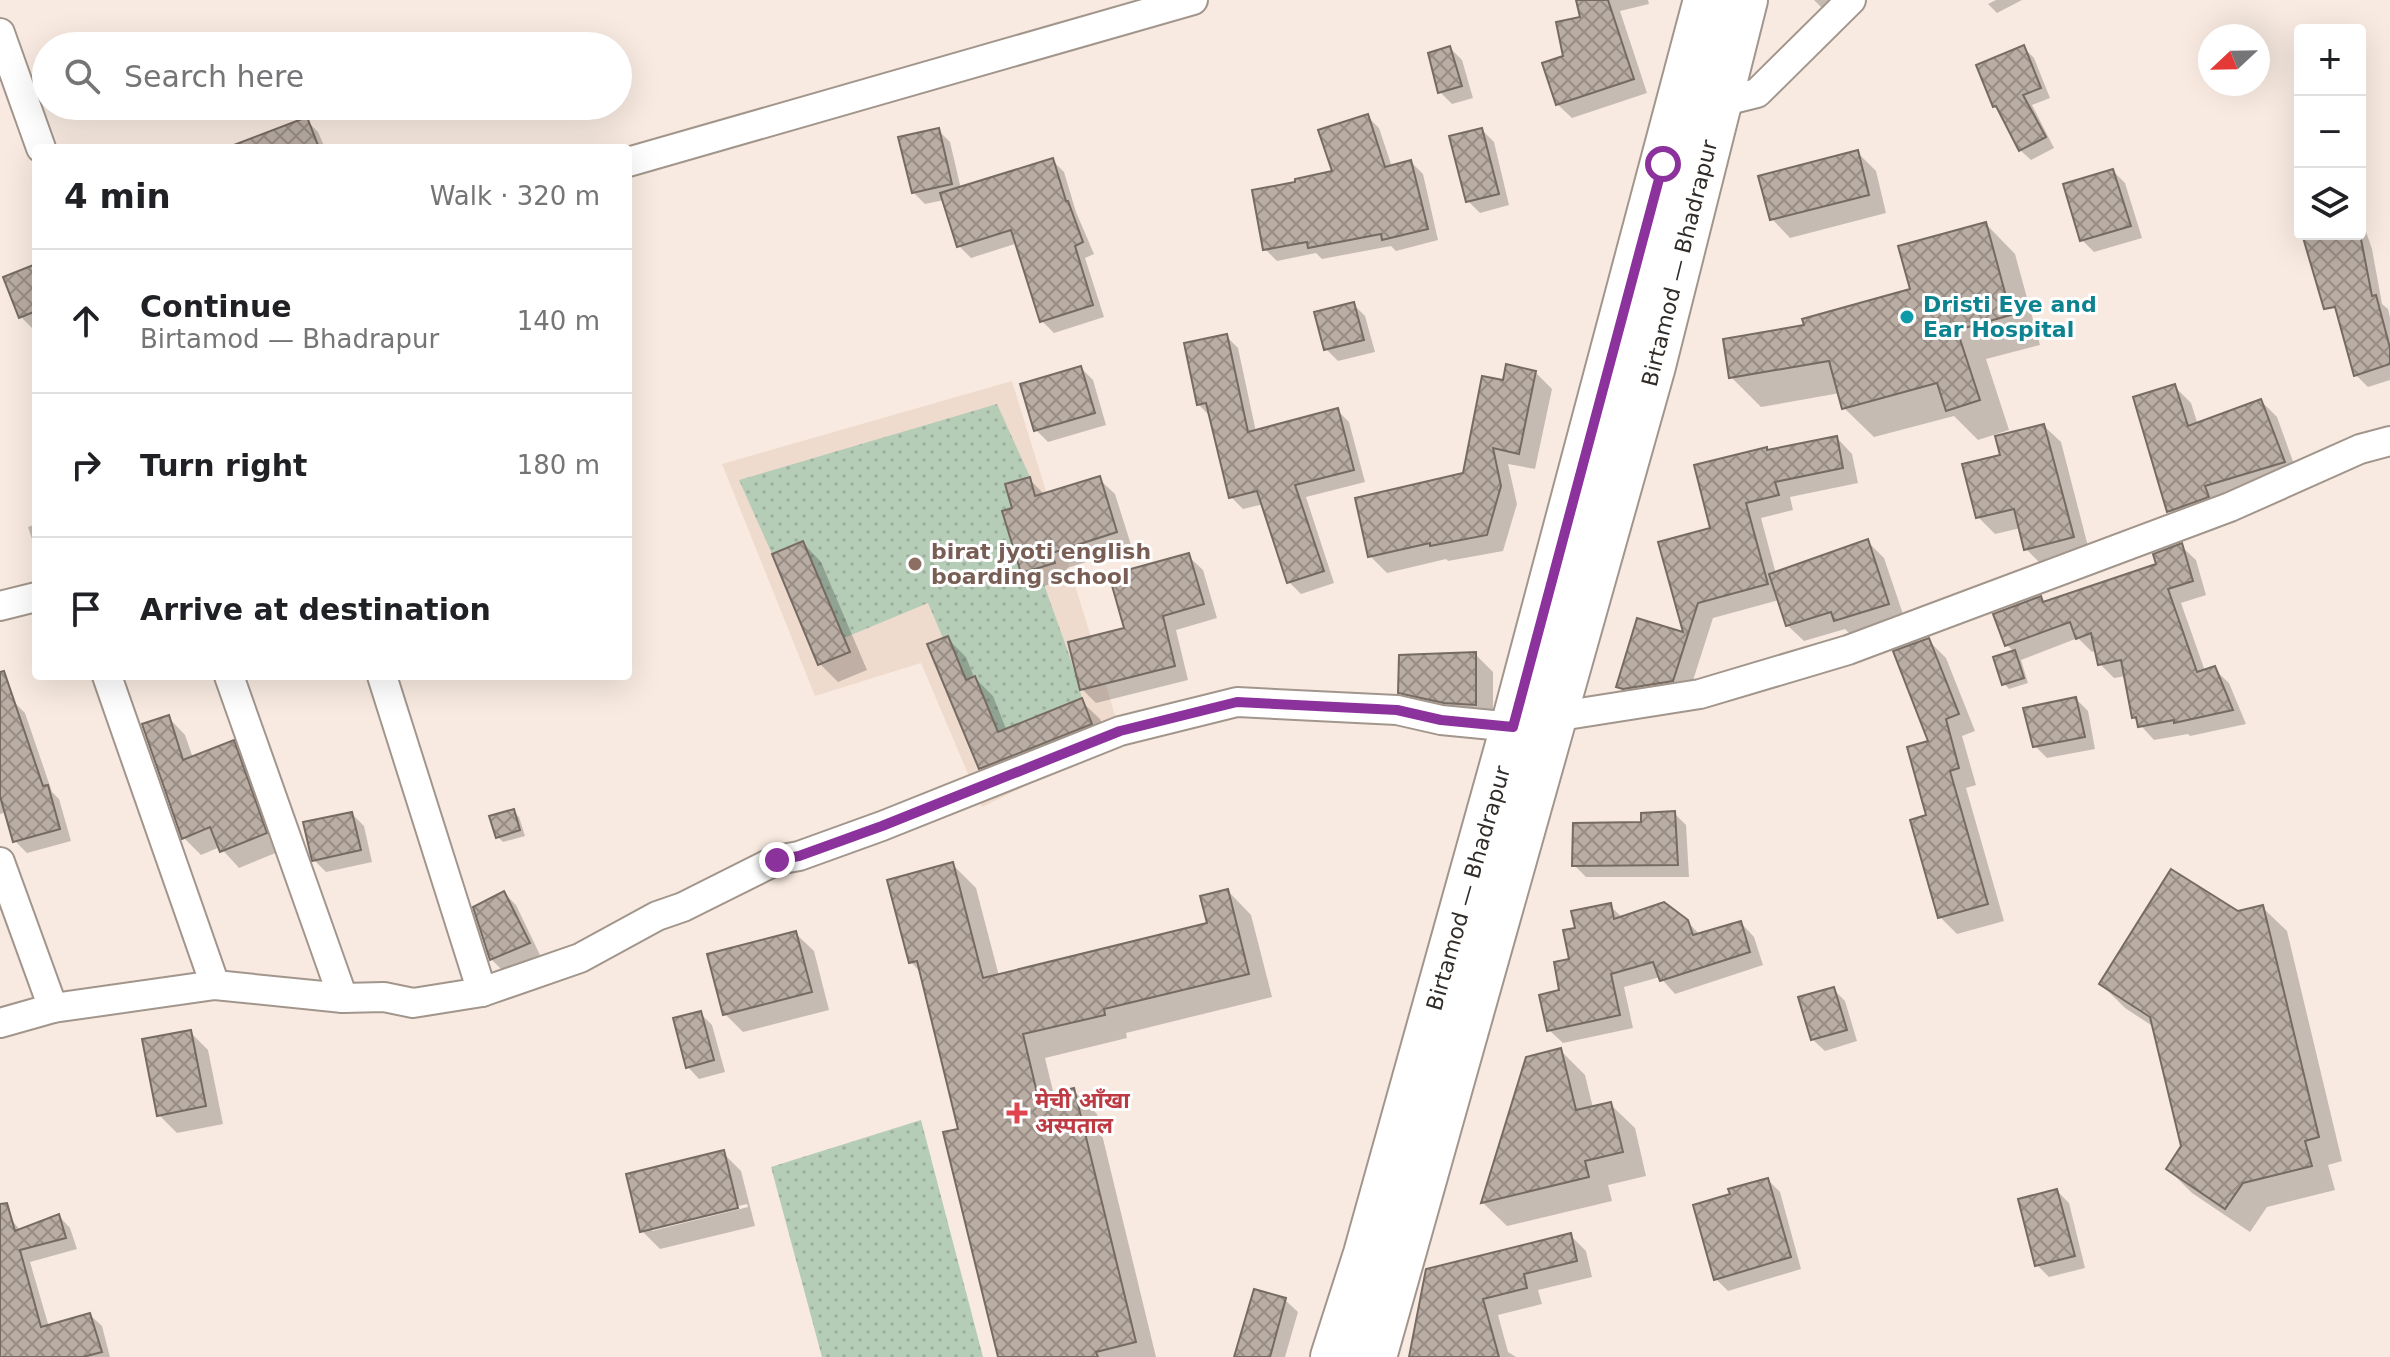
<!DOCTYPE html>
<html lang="en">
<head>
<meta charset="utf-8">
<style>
  :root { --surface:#fff; --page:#f2f2f2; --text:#202124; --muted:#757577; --line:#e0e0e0 }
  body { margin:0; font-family:"DejaVu Sans","Noto Sans Devanagari",sans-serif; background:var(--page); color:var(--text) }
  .controls { position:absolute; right:24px; top:24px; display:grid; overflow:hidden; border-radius:8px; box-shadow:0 8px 32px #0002 }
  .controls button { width:72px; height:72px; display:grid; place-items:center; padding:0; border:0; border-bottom:2px solid var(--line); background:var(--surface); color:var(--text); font:40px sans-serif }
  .compass { position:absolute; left:2198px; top:24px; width:72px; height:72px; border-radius:50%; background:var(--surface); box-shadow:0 8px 32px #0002; rotate:248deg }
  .stop { position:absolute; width:24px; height:24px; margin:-18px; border:6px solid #8c329d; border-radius:50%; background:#fff }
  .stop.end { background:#8c329d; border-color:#fff; box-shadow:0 2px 8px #0008 }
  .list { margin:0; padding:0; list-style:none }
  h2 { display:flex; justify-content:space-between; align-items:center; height:104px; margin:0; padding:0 32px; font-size:34px }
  h2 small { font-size:26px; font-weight:400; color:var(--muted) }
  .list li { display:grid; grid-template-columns:52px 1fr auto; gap:24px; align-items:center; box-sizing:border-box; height:144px; padding:0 32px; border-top:2px solid var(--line) }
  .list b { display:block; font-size:30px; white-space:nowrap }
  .list p { margin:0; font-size:26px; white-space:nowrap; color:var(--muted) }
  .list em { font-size:26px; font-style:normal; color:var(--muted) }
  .icon { flex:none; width:44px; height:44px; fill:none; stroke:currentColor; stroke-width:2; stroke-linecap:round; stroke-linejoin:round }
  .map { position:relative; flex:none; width:2390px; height:1357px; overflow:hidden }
  .search { position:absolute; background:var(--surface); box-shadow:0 8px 32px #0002; left:32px; top:32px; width:600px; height:88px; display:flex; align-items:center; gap:20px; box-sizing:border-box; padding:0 28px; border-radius:44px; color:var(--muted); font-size:30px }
  .panel { position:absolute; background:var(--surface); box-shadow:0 8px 32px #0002; left:32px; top:144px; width:600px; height:536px; border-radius:8px }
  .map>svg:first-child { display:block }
</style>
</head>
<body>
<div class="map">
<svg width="2390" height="1357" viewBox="0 0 2390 1357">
  <defs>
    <pattern id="park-dots" width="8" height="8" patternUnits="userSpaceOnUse" patternTransform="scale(2)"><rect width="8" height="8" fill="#b5ccb7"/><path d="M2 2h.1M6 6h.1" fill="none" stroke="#9caf9d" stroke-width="1.8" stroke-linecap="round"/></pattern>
    <pattern id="building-cross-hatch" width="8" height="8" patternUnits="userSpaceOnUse" patternTransform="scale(2)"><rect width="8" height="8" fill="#baada3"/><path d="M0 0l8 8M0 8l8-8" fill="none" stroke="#988d85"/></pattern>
  </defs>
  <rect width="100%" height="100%" fill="#f8eae0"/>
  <path fill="#efdbcd" d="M1012,381L1120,731V740L982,807L921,663L815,696L722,464Z"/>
  <g fill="url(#park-dots)">
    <path d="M997,404L1030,477L1005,484L1012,508L1002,512L1020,573L1039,568C1052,612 1071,653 1082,698L998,732L975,676L966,680L948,637L943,638L928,603L844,638L803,541L772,554L739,480Z"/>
    <path d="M921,1120L983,1357H822L771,1167Z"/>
  </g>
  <g fill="#0003" fill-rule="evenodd">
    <path d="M1578,0H1648L1649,4L1620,11L1647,93L1572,118L1557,104L1565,57L1583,19Z"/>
    <path d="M1814,0H1842L1832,18Z"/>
    <path d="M1996,0H2022L1997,13L1988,4Z"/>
    <path d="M1450,48L1462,60L1473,98L1452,104L1440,92Z"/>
    <path d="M2024,48L2034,58L2050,98L2032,105L2054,148L2031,160L2020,150L2002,113L1995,106Z"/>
    <path d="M1367,116L1379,128L1392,167L1411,162L1423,174L1438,240L1396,251L1391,246L1322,259L1316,253L1277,261L1265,249L1298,184L1335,173Z"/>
    <path d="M306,120L318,132L325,148H245Z"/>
    <path d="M938,130L950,142L961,189L1052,160L1064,172L1076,212L1094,254L1085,258L1104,317L1054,333L1042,321L1018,243L971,258L959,246L944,200L925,204L913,192Z"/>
    <path d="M1482,130L1494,142L1509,205L1480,213L1468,201Z"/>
    <path d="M1857,152L1876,171L1886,213L1790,238L1772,219Z"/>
    <path d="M2113,171L2125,183L2142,238L2094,252L2082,240Z"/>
    <path d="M2360,214L2372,249L2382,304L2388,309L2390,318V380L2368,387L2356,375Z"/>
    <path d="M1986,224L2015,254L2040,345L1986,359L2009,430L1978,440L1954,416L1874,437L1844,408L1840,393L1761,407L1731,377L1806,326L1912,291Z"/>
    <path d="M36,266V332L21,317Z"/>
    <path d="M1353,304L1365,316L1375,352L1338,361L1326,349Z"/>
    <path d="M1226,336L1238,348L1256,432L1337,410L1349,422L1365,482L1306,497L1334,583L1301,594L1289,582L1264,504L1243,509L1231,497L1211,417L1198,404Z"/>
    <path d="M1081,368L1093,380L1106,425L1048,442L1036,430Z"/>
    <path d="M1535,372L1552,389L1535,469L1508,464L1517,504L1503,551L1448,561L1446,559L1387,573L1370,556L1464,474L1504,382Z"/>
    <path d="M2175,387L2191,403L2198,425L2261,401L2277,417L2299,478L2185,527L2169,511Z"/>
    <path d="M2044,426L2061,442L2090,554L2043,566L2026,549L2021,528L1995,534L1978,517L2002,457Z"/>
    <path d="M1837,438L1852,454L1858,483L1790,497L1793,510L1761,518L1776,574L1868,542L1884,558L1905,620L1853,637L1845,629L1804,641L1787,625L1779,600L1713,618L1688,696L1634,702L1618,686L1686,635L1712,529L1769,452Z"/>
    <path d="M1029,479L1045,495L1099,479L1115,494L1132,548L1067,568L1070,578L1038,588L1022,572L1015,510Z"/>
    <path d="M36,524V551L28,527Z"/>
    <path d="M803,543L821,562L867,670L838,682L820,664Z"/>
    <path d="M2181,546L2196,560L2206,595L2181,603L2205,671L2214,669L2229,683L2246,724L2190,736L2188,734L2154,740L2133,717L2126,676L2114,678L2100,664L2097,650L2092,652L2078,638L2021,660L2028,683L2009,689L2004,683L2014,652L2007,645L1996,615L2040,598L2045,604L2159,565Z"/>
    <path d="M1188,556L1203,570L1217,618L1176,630L1188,680L1096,703L1082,689L1126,629Z"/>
    <path d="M947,638L966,657L974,677L993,696L1007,731L1081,701L1100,719L1109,742L999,786L981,768Z"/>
    <path d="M1928,640L1946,658L1975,731L1962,736L1976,785L1966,788L2004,921L1957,934L1940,917L1928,816Z"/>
    <path d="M1475,654L1493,672V723L1419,711L1400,692Z"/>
    <path d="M2076,699L2088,711L2095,749L2047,758L2035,746Z"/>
    <path d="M13,701L25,713L52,792L59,799L71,841L27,853L15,841L7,812L0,814V705Z"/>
    <path d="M168,717L185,735L193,758L233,742L250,759L283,850L239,868L220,847L201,855L184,838Z"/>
    <path d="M513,811L519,817L525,836L503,842L498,837Z"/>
    <path d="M1674,813L1686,825L1689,877H1586L1574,865L1643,824Z"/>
    <path d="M352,814L364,826L372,862L326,872L314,860Z"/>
    <path d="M952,864L976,888L999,976L1209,924L1228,891L1251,915L1272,997L1126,1033L1127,1038L1045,1058L1054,1095L1074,1091L1097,1114L1156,1357H1000L961,1130L922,974L911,962Z"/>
    <path d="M504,893L516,905L540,955L503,971L491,959Z"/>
    <path d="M1610,906L1623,918L1687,921L1700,935L1741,923L1754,937L1763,965L1675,994L1660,977L1624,987L1633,1028L1563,1043L1549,1030L1571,960L1577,930Z"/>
    <path d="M2262,907L2287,931L2342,1161L2328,1165L2335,1190L2267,1207L2250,1232L2192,1193L2168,1169L2183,1147L2154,1027L2125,1008L2101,984L2237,913Z"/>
    <path d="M795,933L814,951L829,1010L743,1032L725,1014Z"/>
    <path d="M1833,989L1845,1001L1857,1041L1825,1051L1812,1039Z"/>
    <path d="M700,1013L712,1025L725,1072L699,1079L687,1066Z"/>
    <path d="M190,1032L208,1050L223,1124L177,1133L159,1115Z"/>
    <path d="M1561,1051L1585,1075L1593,1108L1610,1104L1635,1128L1646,1176L1608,1185L1612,1201L1507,1226L1483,1203L1527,1059Z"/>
    <path d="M723,1153L741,1171L755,1226L660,1249L642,1231ZM747,1204L748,1207L652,1231V1227Z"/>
    <path d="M1768,1180L1780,1192L1801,1269L1728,1291L1716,1279L1732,1195Z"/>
    <path d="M2057,1191L2069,1203L2085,1268L2049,1277L2037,1265Z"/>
    <path d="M59,1216L70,1228L77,1249L30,1262L49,1327L90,1315L102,1326L110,1357H0V1218L9,1217L21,1231Z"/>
    <path d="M1570,1235L1586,1251L1592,1277L1538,1290L1542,1304L1498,1315L1508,1352L1516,1357H1415L1413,1350Z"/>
    <path d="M1285,1300L1298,1312L1285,1357H1237Z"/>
  </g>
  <g fill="url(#building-cross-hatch)" stroke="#766b62" stroke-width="2">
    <path d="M1576,0H1608L1634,79L1556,105L1542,63L1563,56L1556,22L1580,17Z"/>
    <path d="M2024,45L2041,88L2023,95L2046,137L2019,151L1996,106L1993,107L1976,65Z"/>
    <path d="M1450,46L1462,86L1438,93L1428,53Z"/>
    <path d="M1368,114L1385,167L1411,160L1428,229L1382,240L1381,234L1308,248L1307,242L1263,250L1252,190L1295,182V179L1332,171L1318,130Z"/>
    <path d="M307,117L319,148H232L231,146Z"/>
    <path d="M939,128L952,184L912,193L898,137Z"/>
    <path d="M1482,128L1499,194L1466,202L1449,136Z"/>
    <path d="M1858,150L1869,195L1770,220L1758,176Z"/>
    <path d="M1053,158L1066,201H1068L1083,242L1075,246L1093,305L1040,322L1011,230L957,247L940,193Z"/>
    <path d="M2113,169L2131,226L2080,241L2063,184Z"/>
    <path d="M1986,222L2011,315L1957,330L1980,400L1946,411L1937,383L1842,409L1829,361L1729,378L1723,339L1804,325L1802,319L1910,289L1898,246Z"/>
    <path d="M2302,234H2360L2372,296L2376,295L2390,348V364L2354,376L2335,307L2324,309Z"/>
    <path d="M36,264V311L19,318L3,277Z"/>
    <path d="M1354,302L1364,340L1324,350L1314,312Z"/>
    <path d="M1227,334L1248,432L1338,408L1354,470L1295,485L1324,571L1287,583L1257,491L1229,498L1206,403L1197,405L1184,343Z"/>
    <path d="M1506,364L1536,371L1519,454L1493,448L1501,486L1487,535L1430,546V543L1368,557L1355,498L1463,473L1482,376L1503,380Z"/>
    <path d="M1081,366L1095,413L1034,431L1020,384Z"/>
    <path d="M2175,384L2188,426L2261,399L2285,462L2205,486L2209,497L2167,512L2133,397Z"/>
    <path d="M2044,424L2074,537L2024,550L2014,509L1976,518L1962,464L2000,455L1995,436Z"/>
    <path d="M1837,436L1843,468L1775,482L1779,495L1746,503L1768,584L1698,603L1673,681L1623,689L1616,687L1637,618L1683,632L1658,542L1710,528L1694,465L1767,447V450Z"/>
    <path d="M1100,476L1117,532L1052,553L1055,563L1021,573L1002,511L1012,508L1005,484L1030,477L1035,496Z"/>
    <path d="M1868,539L1889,604L1834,621L1831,612L1786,626L1769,574Z"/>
    <path d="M803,541L850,652L818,665L772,554Z"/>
    <path d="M2182,543L2193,581L2168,589L2197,672L2215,666L2233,710L2174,723V720L2138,727L2136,717L2132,718L2121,660L2098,665L2091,633L2076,639L2070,622L2005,646L1993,614L2041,596L2043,602L2156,564L2153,554Z"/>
    <path d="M1189,553L1204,604L1163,616L1175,666L1080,690L1068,642L1124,628L1109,575Z"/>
    <path d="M948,636L966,680L975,676L998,732L1082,698L1092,724L979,769L927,644Z"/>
    <path d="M1929,638L1959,714L1946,719L1959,768L1950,771L1988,904L1938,918L1910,820L1926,815L1907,747L1928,741L1893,651Z"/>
    <path d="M2015,650L2024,678L2002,685L1993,657Z"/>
    <path d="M1476,652V705L1444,703L1398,693L1399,655Z"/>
    <path d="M4,671L43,786L48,785L60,829L13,842L0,796V672Z"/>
    <path d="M2076,697L2085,737L2033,747L2023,708Z"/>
    <path d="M169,715L183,760L234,740L267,833L220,852L210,827L182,839L142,724Z"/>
    <path d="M514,809L520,830L496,838L489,816Z"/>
    <path d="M1675,811L1678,865L1572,866L1573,823L1641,822V813Z"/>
    <path d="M352,812L361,850L312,861L303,822Z"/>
    <path d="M953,862L983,978L1207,923L1200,896L1228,889L1249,974L1104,1009L1105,1015L1023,1034L1038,1097L1074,1088L1136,1342L1096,1352L1098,1357H998L943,1132L958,1129L917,961L909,963L887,880Z"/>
    <path d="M2171,869L2238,911L2263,905L2319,1137L2305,1141L2312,1166L2243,1183L2225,1209L2166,1169L2181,1146L2150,1017L2099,984Z"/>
    <path d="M504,891L530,943L490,960L473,907Z"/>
    <path d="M1664,902L1688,920L1693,935L1741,921L1750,952L1660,981L1653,962L1611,974L1620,1015L1547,1031L1539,995L1559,990L1554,962L1569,959L1563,930L1575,928L1571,911L1611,903L1614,919Z"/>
    <path d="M796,931L812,992L723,1015L707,954Z"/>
    <path d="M1834,987L1847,1030L1811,1040L1798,997Z"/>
    <path d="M701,1011L714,1060L686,1068L673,1018Z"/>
    <path d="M191,1030L206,1106L157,1116L142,1039Z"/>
    <path d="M1561,1048L1576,1110L1611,1102L1623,1152L1585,1161L1589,1177L1481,1203L1526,1057Z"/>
    <path d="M724,1150L738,1208L640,1232L626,1174Z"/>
    <path d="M1768,1178L1791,1257L1714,1280L1693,1205L1730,1194L1728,1189Z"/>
    <path d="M2057,1189L2075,1256L2035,1266L2018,1199Z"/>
    <path d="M7,1203L15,1231L59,1214L66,1238L20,1250L41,1327L90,1313L102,1352L83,1357H0V1204Z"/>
    <path d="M1571,1233L1577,1261L1524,1274L1527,1288L1483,1299L1499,1357H1409L1426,1269Z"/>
    <path d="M1254,1289L1286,1298L1270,1357H1234Z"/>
  </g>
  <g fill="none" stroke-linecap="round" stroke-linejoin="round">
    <defs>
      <g id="street">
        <path d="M0,33L41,148"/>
        <path d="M1721,96L1737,98L1757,93L1851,0"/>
        <path d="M628,162L1193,0"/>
        <path d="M0,606L36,597"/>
        <path d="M107,676L215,985"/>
        <path d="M229,676L343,998"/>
        <path d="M382,676L482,992"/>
        <path d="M0,862L53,1008"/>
        <path d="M0,1023L53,1008L215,985L343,998L384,997L413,1003L482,992L580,958L657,916L683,907L777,860L799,856L882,826L1120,731L1237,702L1397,710L1441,720L1513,727L1554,717L1700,694L1848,650L2230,507L2360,449L2390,441"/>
      </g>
      <g id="primary">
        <path d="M1333,1357L1366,1254L1513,727L1706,0"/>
        <path d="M1374,1357L1653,366L1745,0"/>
      </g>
    </defs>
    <use href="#street" stroke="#a2968c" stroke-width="32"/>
    <use href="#primary" stroke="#a2968c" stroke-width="48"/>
    <use href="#street" stroke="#fff" stroke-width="28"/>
    <use href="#primary" stroke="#fff" stroke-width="44"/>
  </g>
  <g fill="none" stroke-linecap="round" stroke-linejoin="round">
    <path stroke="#8c329d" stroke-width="10" d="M777,860L799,856L882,826L1120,731L1237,702L1397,710L1441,720L1513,727L1663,164"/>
  </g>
  <circle fill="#0f9aa8" stroke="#fff" stroke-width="3" cx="1907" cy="317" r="8"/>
  <circle fill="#8d6e63" stroke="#fff" stroke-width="3" cx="915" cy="564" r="8"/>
  <path fill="#e0444e" stroke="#fff" stroke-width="3" d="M1013 1101h8v8h8v8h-8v8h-8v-8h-8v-8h8z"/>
  <g text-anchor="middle" stroke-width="6" stroke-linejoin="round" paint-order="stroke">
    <g font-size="22" fill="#312c28" stroke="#fff">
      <text transform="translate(1679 263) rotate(-76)" y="8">Birtamod — Bhadrapur</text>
      <text transform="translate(1468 888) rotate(-74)" y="8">Birtamod — Bhadrapur</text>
    </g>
    <g font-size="22" font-weight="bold" fill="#0d838f" stroke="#fff" text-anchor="start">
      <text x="1923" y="312">Dristi Eye and<tspan x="1923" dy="25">Ear Hospital</tspan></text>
    </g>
    <g font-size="22" font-weight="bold" fill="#785e54" stroke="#fff" text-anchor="start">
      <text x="931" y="559">birat jyoti english<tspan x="931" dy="25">boarding school</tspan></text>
    </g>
    <g font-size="22" font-weight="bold" fill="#be3a42" stroke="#fff" text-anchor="start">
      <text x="1035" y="1108">मेची आँखा<tspan x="1035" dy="25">अस्पताल</tspan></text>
    </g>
  </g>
</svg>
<div class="controls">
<button>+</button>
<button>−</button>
<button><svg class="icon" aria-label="layers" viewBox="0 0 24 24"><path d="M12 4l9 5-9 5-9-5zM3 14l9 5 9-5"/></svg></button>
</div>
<svg class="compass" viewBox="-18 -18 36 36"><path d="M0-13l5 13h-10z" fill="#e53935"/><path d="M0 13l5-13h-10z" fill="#757577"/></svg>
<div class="stop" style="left:1663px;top:164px"></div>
<div class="stop end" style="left:777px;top:860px"></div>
<div class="search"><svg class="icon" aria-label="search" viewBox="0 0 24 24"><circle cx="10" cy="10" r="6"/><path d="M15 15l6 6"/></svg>Search here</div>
<section class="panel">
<h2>4 min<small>Walk · 320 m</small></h2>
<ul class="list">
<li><svg class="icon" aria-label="ahead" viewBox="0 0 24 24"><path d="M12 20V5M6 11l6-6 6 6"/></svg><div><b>Continue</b><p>Birtamod — Bhadrapur</p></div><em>140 m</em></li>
<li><svg class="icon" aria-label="right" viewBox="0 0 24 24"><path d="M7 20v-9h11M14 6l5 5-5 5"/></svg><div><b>Turn right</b></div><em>180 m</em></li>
<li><svg class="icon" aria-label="arrive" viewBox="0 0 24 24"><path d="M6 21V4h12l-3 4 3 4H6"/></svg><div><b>Arrive at destination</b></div></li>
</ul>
</section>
</div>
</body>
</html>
